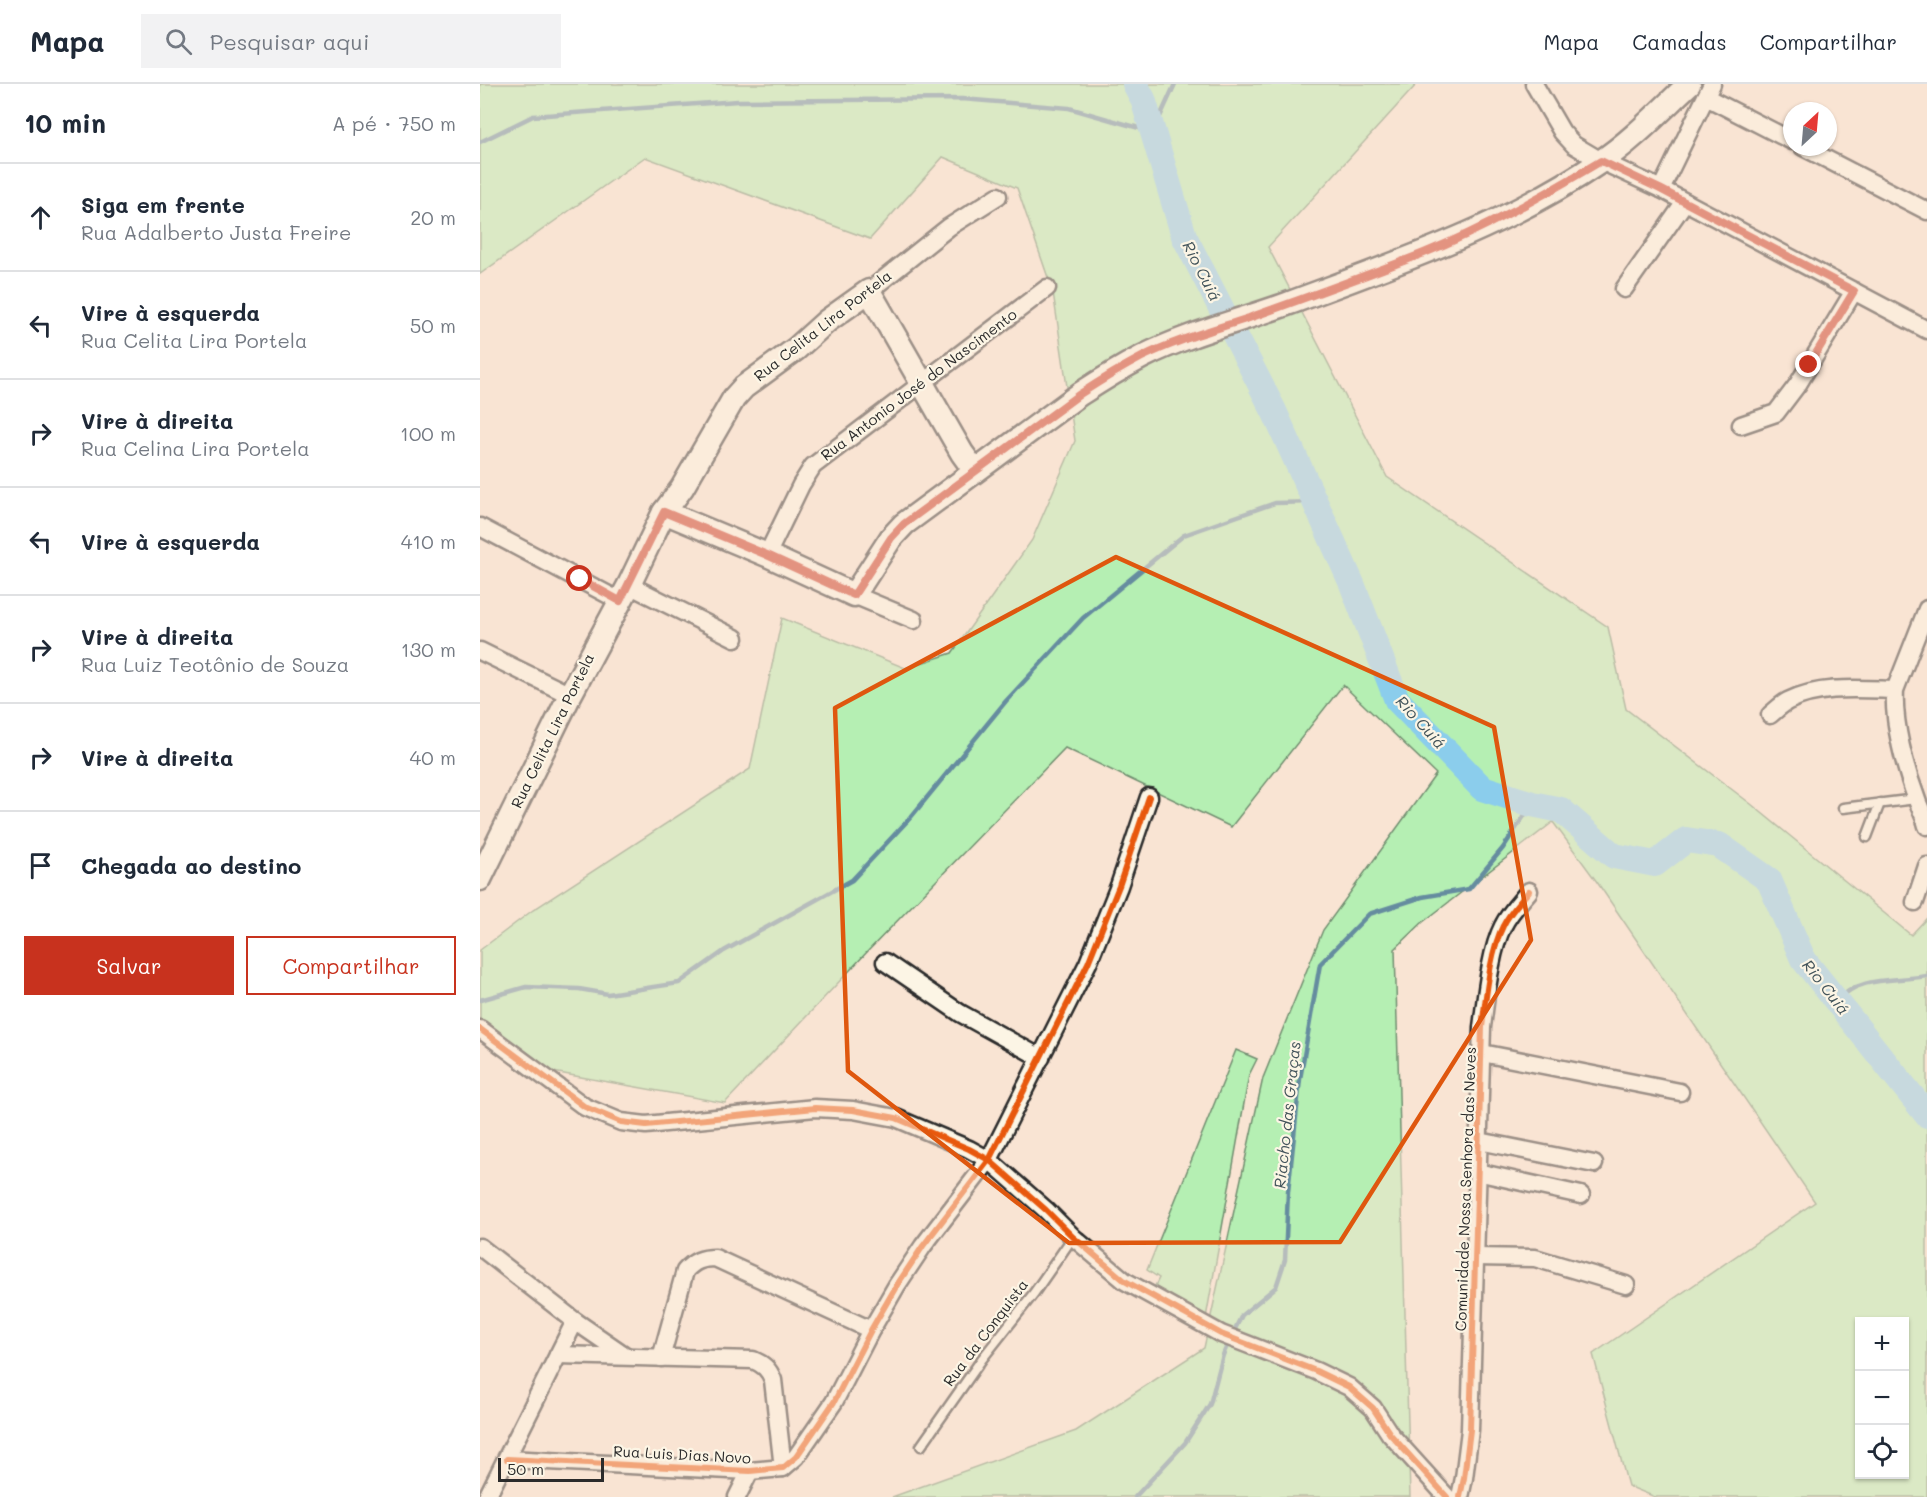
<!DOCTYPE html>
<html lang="pt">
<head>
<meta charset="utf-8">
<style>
  :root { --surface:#fff; --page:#f2f2f3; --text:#1f2937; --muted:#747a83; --line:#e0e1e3; --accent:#c8321e }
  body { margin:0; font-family:Mali,sans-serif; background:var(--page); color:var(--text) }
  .controls { position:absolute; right:18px; bottom:18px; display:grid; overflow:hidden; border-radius:0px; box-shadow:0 2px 4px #0004 }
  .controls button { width:54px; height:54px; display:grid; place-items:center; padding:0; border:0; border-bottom:2px solid var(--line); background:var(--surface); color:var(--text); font:30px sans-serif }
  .compass { position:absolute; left:1303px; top:18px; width:54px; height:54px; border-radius:50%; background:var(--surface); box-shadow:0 2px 4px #0004; rotate:26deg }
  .scale { position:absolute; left:18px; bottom:15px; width:106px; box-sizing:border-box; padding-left:6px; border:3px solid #2b2b2b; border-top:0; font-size:16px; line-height:21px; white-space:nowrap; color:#2b2b2b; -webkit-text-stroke:4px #fcf5e5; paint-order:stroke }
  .stop { position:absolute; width:18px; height:18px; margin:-14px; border:4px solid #c8321e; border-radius:50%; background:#fff }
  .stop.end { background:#c8321e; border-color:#fff; box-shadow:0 2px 6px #0008 }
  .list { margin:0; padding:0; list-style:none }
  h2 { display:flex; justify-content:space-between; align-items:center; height:78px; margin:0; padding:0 24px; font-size:26px }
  h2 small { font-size:20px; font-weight:400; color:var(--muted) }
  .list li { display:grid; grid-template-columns:39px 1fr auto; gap:18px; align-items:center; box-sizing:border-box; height:108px; padding:0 24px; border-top:2px solid var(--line) }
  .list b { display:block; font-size:22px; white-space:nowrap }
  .list p { margin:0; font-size:20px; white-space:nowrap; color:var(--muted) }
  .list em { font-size:20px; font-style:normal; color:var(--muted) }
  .actions { display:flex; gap:12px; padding:18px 24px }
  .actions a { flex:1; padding:14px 0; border:2px solid var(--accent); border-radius:0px; text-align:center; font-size:21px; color:var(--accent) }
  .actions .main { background:var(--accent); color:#fff }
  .icon { flex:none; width:33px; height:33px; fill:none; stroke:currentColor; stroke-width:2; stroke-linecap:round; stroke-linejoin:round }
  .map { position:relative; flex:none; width:1447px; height:1413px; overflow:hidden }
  header { display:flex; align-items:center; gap:36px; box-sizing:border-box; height:84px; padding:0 30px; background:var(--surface); border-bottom:2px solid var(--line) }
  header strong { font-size:28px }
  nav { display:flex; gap:33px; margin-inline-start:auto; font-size:21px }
  .search { width:420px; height:54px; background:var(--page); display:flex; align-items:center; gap:15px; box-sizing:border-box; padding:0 21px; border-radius:0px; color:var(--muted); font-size:22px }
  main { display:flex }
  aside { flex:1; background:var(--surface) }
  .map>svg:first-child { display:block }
</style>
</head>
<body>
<header>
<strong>Mapa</strong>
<div class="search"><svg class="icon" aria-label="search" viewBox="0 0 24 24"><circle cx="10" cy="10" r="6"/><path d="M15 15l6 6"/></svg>Pesquisar aqui</div>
<nav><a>Mapa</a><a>Camadas</a><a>Compartilhar</a></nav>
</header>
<main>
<aside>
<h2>10 min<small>A pé · 750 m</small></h2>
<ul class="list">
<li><svg class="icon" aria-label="ahead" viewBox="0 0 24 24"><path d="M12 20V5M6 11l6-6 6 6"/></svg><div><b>Siga em frente</b><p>Rua Adalberto Justa Freire</p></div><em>20 m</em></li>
<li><svg class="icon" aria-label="left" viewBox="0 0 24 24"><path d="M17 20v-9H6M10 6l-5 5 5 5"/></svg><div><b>Vire à esquerda</b><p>Rua Celita Lira Portela</p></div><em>50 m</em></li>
<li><svg class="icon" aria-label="right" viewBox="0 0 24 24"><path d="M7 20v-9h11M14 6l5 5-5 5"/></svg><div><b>Vire à direita</b><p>Rua Celina Lira Portela</p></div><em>100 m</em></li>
<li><svg class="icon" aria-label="left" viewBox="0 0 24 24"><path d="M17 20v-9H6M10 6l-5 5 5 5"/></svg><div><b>Vire à esquerda</b></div><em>410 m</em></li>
<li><svg class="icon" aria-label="right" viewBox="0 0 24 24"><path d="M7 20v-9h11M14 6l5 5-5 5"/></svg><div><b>Vire à direita</b><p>Rua Luiz Teotônio de Souza</p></div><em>130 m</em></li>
<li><svg class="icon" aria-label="right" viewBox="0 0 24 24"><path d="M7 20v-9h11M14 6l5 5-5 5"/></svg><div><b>Vire à direita</b></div><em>40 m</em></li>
<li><svg class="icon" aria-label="arrive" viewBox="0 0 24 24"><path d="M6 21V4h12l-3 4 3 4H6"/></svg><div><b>Chegada ao destino</b></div></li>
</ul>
<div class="actions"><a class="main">Salvar</a><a>Compartilhar</a></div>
</aside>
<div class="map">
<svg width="1447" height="1413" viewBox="0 0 1447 1413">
  <rect width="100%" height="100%" fill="#f9e4d3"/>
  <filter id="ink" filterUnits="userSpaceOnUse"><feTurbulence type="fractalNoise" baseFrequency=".0167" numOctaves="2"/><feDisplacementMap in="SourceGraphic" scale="12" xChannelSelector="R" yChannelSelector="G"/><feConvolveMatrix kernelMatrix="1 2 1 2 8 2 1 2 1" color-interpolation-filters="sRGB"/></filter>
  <g filter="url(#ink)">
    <g fill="#b5efb3" stroke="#708d6f" stroke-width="1.5" fill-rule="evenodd">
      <path d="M0,0H937L788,163L907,393L1128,543L1146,625L1271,720L1431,851L1447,834V1413H1175L1148,1402L1113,1270L1335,1118L1117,798L1073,738L943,838L915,865L930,1413H412L596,1347L724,1264L783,994L843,846L956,690L863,601L751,743L585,664L388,867L245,1019L73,988L0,940V866L53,826L270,685L302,534L425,584L472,569L552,456L595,357L573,208L537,104L463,73L390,155L165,73L0,190ZM1380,1238H1424V1390H1380Z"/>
      <path d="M756,966L777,975L769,991L726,1234L674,1204L679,1194L667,1186Z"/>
    </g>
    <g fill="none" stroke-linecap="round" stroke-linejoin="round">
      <g stroke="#658c9f" stroke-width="4.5">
        <path d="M0,58L53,32L258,17L482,15L589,24L673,48L695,0"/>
        <path d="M0,916L46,903L99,905L128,910L199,899L244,867L372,796L431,733L526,617L603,534L704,451L795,419L835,418"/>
        <path d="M1357,917C1380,891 1414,898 1447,892"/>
        <path d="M753,1249L762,1231L796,1203L805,1176L808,1108L820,995L840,880L889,830L942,813L989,805L1023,764L1052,720"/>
        <path d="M655,1413L705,1359L730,1320L743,1271L749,1257"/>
      </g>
      <path stroke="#8bcdec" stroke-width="26" d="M655,0L663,15L704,152L794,327L872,500L917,616L1002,704L1052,720L1081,726L1134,772L1175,780L1206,756L1239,761L1289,796L1323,875L1447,1031"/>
      <defs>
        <g id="service">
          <path d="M1363,724L1436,715"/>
          <path d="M1387,753L1400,719"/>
          <path d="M441,1362L502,1275L554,1209L593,1153"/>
        </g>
        <g id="minor">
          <path d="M1054,0L1082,48L1094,61L1121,77L1181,105L1447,246"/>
          <path d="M1226,13L1312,57"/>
          <path d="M1323,63L1447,127"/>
          <path d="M1181,105L1232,0"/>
          <path d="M1144,205L1205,118"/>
          <path d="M389,207L469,143L518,112"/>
          <path d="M1261,341L1296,329L1318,300L1374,207"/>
          <path d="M0,443L140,517"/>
          <path d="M287,471L321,401L333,382L567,204"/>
          <path d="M149,501L255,554"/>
          <path d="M374,511L434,536"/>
          <path d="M1447,525L1415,606C1413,640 1425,684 1437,716C1440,725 1445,733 1447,742"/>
          <path d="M0,567L90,611"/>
          <path d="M1290,631C1296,626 1302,620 1308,617C1340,601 1380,605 1415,606"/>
          <path d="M1435,818L1447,782"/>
          <path d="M405,878L480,929L561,974"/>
          <path d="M0,945L105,1023L141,1038L166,1041L335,1024L373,1026L416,1034L489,1065L509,1076L566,1126L593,1153L645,1197L741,1250L836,1287L869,1303L893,1324L910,1350L967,1413"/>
          <path d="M1002,969L1200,1008"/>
          <path d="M999,1057L1114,1080"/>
          <path d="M997,1088L1101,1111"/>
          <path d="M0,1163L95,1237L146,1272"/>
          <path d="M995,1173L1055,1174L1146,1201"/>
          <path d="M78,1271L273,1276C283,1280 289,1285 293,1296L303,1384"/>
          <path d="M181,1274L205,1187C214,1177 222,1174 235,1174L391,1246"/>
          <path d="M27,1375L270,1387L303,1384L316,1373L354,1318L391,1246L417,1201L443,1162L509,1076L608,879L639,802L669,713"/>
          <path d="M7,1413L95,1237"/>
          <path d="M257,1413L270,1387"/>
          <path d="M980,1413L984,1394L990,1346L1002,943C1006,914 1010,867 1023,842C1029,829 1040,818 1049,807"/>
        </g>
        <g id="secondary">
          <path d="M184,428L287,471L374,511L411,454L424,440L600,310C620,297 641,284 662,273C708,250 759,237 807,220C914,180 1025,143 1120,78C1152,57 1181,26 1209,0"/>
          <path d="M0,795L90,611L149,501L184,428L202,404L254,314L264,303L316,265L347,237L389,207L482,369L495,387"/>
        </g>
      </defs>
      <use href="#service" stroke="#2b2b2b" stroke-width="13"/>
      <use href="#minor" stroke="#2b2b2b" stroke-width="21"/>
      <use href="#secondary" stroke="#2b2b2b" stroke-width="27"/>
      <use href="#service" stroke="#fcf5e5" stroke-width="8"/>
      <use href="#minor" stroke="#fcf5e5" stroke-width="16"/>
      <use href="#secondary" stroke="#fcf5e5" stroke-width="22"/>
      <defs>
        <g id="cycleway">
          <path d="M0,945L105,1023L141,1038L166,1041L335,1024L373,1026L416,1034L489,1065L509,1076L566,1126L593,1153L645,1197L741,1250L836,1287L869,1303L893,1324L910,1350L967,1413"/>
          <path d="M27,1375L270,1387L303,1384L316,1373L354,1318L391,1246L417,1201L443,1162L509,1076L608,879L639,802L669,713"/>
          <path d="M980,1413L984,1394L990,1346L1002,943C1006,914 1010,867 1023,842C1029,829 1040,818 1049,807"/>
        </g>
      </defs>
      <use href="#cycleway" stroke="#fcf5e5" stroke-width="10"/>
      <use href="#cycleway" stroke="#e8590c" stroke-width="6"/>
    </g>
  </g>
  <g fill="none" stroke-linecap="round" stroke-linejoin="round" filter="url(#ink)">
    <path stroke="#c8321e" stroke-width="8" d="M100,495L140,517L184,428L287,471L374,511L411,454L424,440L600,310C620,297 641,284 662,273C696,256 733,246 769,234C827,213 886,192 944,169C1006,144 1064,111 1121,77L1180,105L1374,207L1329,281"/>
  </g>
  <path d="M0 0H1447V1413H0ZM636,473L1014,643L1051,856L860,1158L589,1159L368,987L355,624Z" fill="#f9e4d3" fill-opacity=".55" fill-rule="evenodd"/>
  <path fill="none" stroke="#df570e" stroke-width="4.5" stroke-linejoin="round" d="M636,473L1014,643L1051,856L860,1158L589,1159L368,987L355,624Z"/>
  <g text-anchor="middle" stroke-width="4.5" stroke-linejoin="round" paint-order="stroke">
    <g font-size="15" fill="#2b2b2b" stroke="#fcf5e5">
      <text transform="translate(343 242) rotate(-38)" y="5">Rua Celita Lira Portela</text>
      <text transform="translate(439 301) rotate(-37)" y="5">Rua Antonio José do Nascimento</text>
      <text transform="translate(73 647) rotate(-64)" y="5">Rua Celita Lira Portela</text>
      <text transform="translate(986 1105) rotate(-88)" y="5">Comunidade Nossa Senhora das Neves</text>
      <text transform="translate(506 1249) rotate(-53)" y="5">Rua da Conquista</text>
      <text transform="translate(202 1371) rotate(3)" y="5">Rua Luis Dias Novo</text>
    </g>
    <g font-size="16" font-style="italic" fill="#43545b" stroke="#fcf5e5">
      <text transform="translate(722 187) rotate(63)" y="6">Rio Cuiá</text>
      <text transform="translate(941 638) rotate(48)" y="6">Rio Cuiá</text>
      <text transform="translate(1346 903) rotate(52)" y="6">Rio Cuiá</text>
      <text transform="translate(807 1031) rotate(-84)" y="6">Riacho das Graças</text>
    </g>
  </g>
</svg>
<div class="controls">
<button>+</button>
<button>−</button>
<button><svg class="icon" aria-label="locate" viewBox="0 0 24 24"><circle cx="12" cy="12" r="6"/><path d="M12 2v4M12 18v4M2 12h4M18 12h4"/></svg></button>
</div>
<svg class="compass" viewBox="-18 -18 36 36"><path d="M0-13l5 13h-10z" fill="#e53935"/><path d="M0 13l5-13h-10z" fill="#747a83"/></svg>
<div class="scale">50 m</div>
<div class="stop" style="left:100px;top:495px"></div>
<div class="stop end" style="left:1329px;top:281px"></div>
</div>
</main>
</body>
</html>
